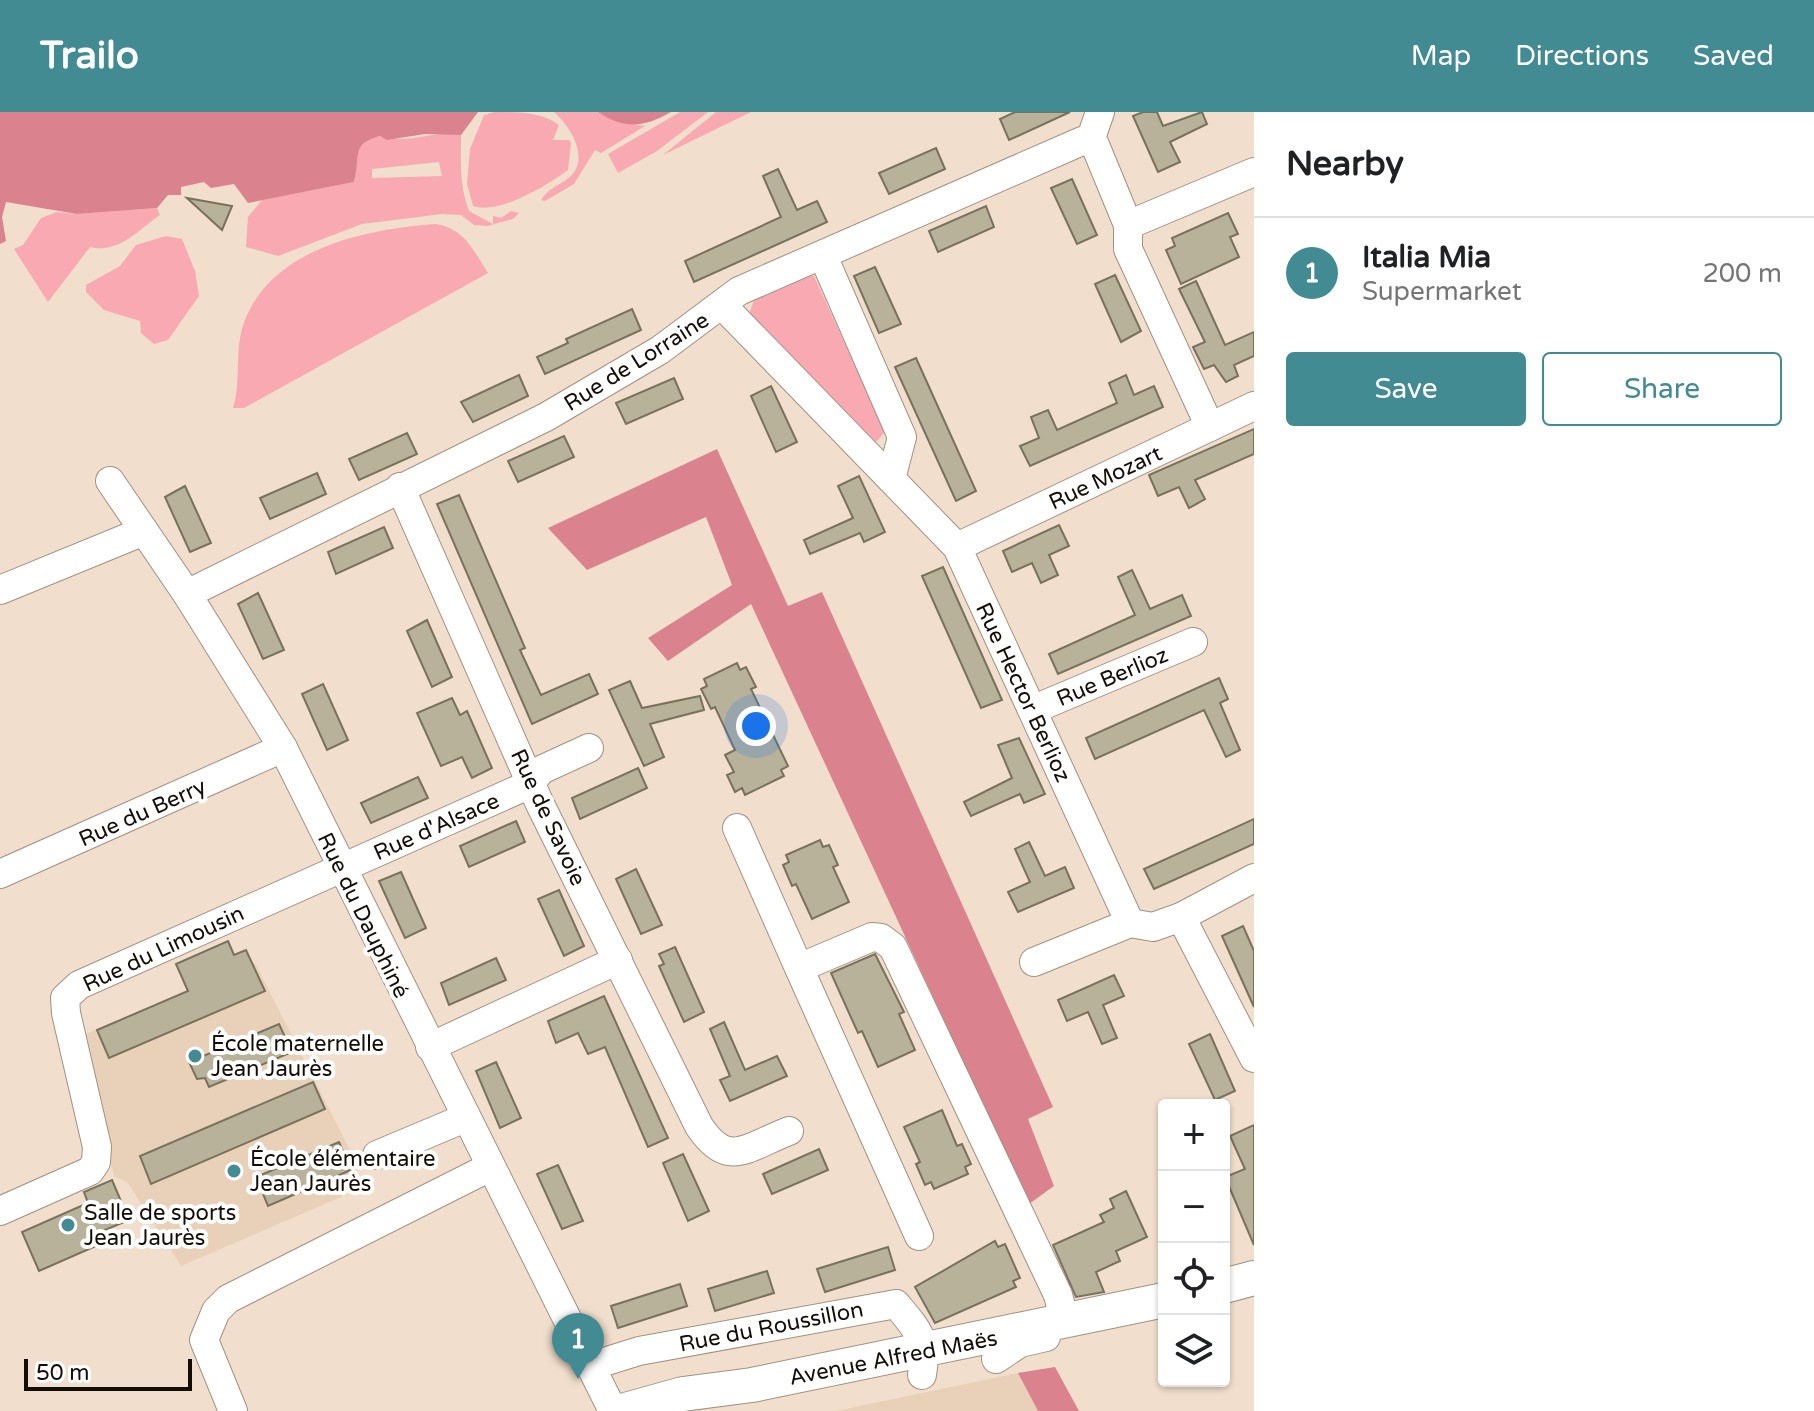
<!DOCTYPE html>
<html lang="en">
<head>
<meta charset="utf-8">
<style>
  :root { --surface:#fff; --page:#f6f6f6; --text:#202124; --muted:#757577; --line:#e0e0e0; --accent:#438b92 }
  body { margin:0; font-family:"Varela Round",sans-serif; background:var(--page); color:var(--text) }
  .controls { position:absolute; right:24px; bottom:24px; display:grid; overflow:hidden; border-radius:8px; box-shadow:0 2px 6px #0004 }
  .controls button { width:72px; height:72px; display:grid; place-items:center; padding:0; border:0; border-bottom:2px solid var(--line); background:var(--surface); color:var(--text); font:40px sans-serif }
  .scale { position:absolute; left:24px; bottom:20px; width:168px; box-sizing:border-box; padding-left:8px; border:4px solid #130d07; border-top:0; font-size:22px; line-height:28px; white-space:nowrap; color:#130d07; -webkit-text-stroke:6px #fff; paint-order:stroke }
  .you { position:absolute; left:756px; top:614px; width:28px; height:28px; margin:-20px; border:6px solid #fff; border-radius:50%; background:#1a73e8; box-shadow:0 0 0 12px #1a73e833 }
  .badge { display:grid; place-items:center; width:52px; height:52px; border-radius:50%; background:var(--accent); color:#fff; font-size:26px; font-weight:700 }
  .pin { position:absolute; translate:-50% -66px; filter:drop-shadow(0 2px 4px #0008) }
  .pin::after { content:''; position:absolute; top:42px; width:28px; height:24px; background:inherit; clip-path:polygon(0 0,100% 0,50% 100%) }
  .list { margin:0; padding:0; list-style:none }
  h2 { display:flex; justify-content:space-between; align-items:center; height:104px; margin:0; padding:0 32px; font-size:34px }
  h2 small { font-size:26px; font-weight:400; color:var(--muted) }
  .list li { display:grid; grid-template-columns:52px 1fr auto; gap:24px; align-items:center; box-sizing:border-box; height:112px; padding:0 32px; border-top:2px solid var(--line) }
  .list b { display:block; font-size:30px; white-space:nowrap }
  .list p { margin:0; font-size:26px; white-space:nowrap; color:var(--muted) }
  .list em { font-size:26px; font-style:normal; color:var(--muted) }
  .actions { display:flex; gap:16px; padding:24px 32px }
  .actions a { flex:1; padding:18px 0; border:2px solid var(--accent); border-radius:8px; text-align:center; font-size:28px; color:var(--accent) }
  .actions .main { background:var(--accent); color:#fff }
  .icon { flex:none; width:44px; height:44px; fill:none; stroke:currentColor; stroke-width:2; stroke-linecap:round; stroke-linejoin:round }
  .map { position:relative; flex:none; width:1254px; height:1299px; overflow:hidden }
  header { display:flex; align-items:center; gap:48px; box-sizing:border-box; height:112px; padding:0 40px; background:var(--accent); color:#fff }
  header strong { font-size:38px }
  nav { display:flex; gap:44px; margin-inline-start:auto; font-size:28px }
  main { display:flex }
  aside { flex:1; background:var(--surface) }
  .map>svg:first-child { display:block }
</style>
</head>
<body>
<header>
<strong>Trailo</strong>
<nav><a>Map</a><a>Directions</a><a>Saved</a></nav>
</header>
<main>
<div class="map">
<svg width="1254" height="1299" viewBox="0 0 1254 1299">
  <rect width="100%" height="100%" fill="#f1decc"/>
  <g fill="#e9d0b8">
    <path d="M255,851L358,1054L341,1085L181,1154L128,1071L114,1064L83,923Z"/>
    <path d="M1044,1257L1067,1299H836L1018,1261Z"/>
  </g>
  <g fill="#f9a9b2" fill-rule="evenodd">
    <path d="M494,0C517,0 542,0 559,13L553,28H569L571,31L568,58C548,73 499,103 473,94L467,72L470,37L484,3Z"/>
    <path d="M554,0H598L624,11L645,14L601,41L595,38L574,72L545,89L541,88C547,78 557,74 566,68C593,50 571,15 554,0Z"/>
    <path d="M680,0H708L657,39L618,61L608,42Z"/>
    <path d="M716,0H751L663,43Z"/>
    <path d="M453,21L461,23C461,51 459,72 469,99L493,112V104L501,106L511,99L519,101L513,107L487,114L474,113L461,103L442,102L362,112L278,144L246,135L248,105L262,88L354,70C357,60 355,39 360,32C369,18 390,28 402,27C420,26 436,21 453,21ZM439,50L442,64L372,66V57Z"/>
    <path d="M157,96L160,103C138,118 119,142 90,135L48,190L14,137L23,133L41,106L57,100L77,102Z"/>
    <path d="M436,112C465,117 473,138 488,161L244,296H233C241,271 235,243 242,217C265,138 363,117 436,112Z"/>
    <path d="M166,124L182,127L195,159L199,184L168,228L154,232L141,221L140,209L104,198L86,180V173L120,154L136,133Z"/>
    <path d="M803,161L814,164L885,320L876,330L749,202L756,183Z"/>
  </g>
  <g fill="#da838e">
    <path d="M0,0H478L461,23L425,22L387,28L380,24C350,32 361,43 354,70L248,91L234,72L211,76L204,70L181,75V83H168L157,96L77,102L6,90L2,105L6,129L0,132Z"/>
    <path d="M598,0H671C645,15 625,18 598,0Z"/>
    <path d="M717,337L788,494L822,480L1053,995L1028,1007L1054,1074L1029,1092L751,492L668,549L648,526L732,473L706,405L587,458L548,416Z"/>
    <path d="M1055,1255L1079,1299H1038L1018,1261Z"/>
  </g>
  <g fill="#b8b29b" stroke="#78725d" stroke-width="2">
    <path d="M1015,0H1070L1009,28L1000,7Z"/>
    <path d="M1143,0H1157L1163,14L1202,0L1207,12L1170,30L1180,50L1158,60L1133,4Z"/>
    <path d="M936,36L945,57L889,82L879,61Z"/>
    <path d="M778,57L797,98L817,89L827,110L694,170L685,149L781,105L763,64Z"/>
    <path d="M1072,67L1097,123L1077,132L1051,76Z"/>
    <path d="M187,86L232,94L222,118Z"/>
    <path d="M986,94L994,115L938,140L929,119Z"/>
    <path d="M1228,101L1238,122L1230,125L1239,145L1181,172L1166,138L1175,134L1172,126Z"/>
    <path d="M875,155L901,212L879,221L854,164Z"/>
    <path d="M1115,163L1141,219L1121,230L1095,172Z"/>
    <path d="M1196,169L1225,233L1254,220V244L1234,253L1238,264L1226,270L1214,253L1204,257L1193,235L1205,230L1179,177Z"/>
    <path d="M632,197L641,218L545,262L537,245L568,231L566,227Z"/>
    <path d="M916,246L976,379L956,389L895,255Z"/>
    <path d="M519,263L528,284L473,310L461,290Z"/>
    <path d="M1126,263L1134,283L1154,274L1163,295L1030,354L1020,334L1039,326L1031,305L1048,298L1057,318L1117,291L1109,271Z"/>
    <path d="M674,266L683,287L626,312L616,291Z"/>
    <path d="M771,274L797,330L776,340L751,284Z"/>
    <path d="M1254,317V342L1195,368L1205,387L1189,396L1179,375L1158,384L1149,363Z"/>
    <path d="M407,321L417,342L359,368L349,347Z"/>
    <path d="M564,324L574,345L518,370L508,349Z"/>
    <path d="M317,361L326,382L270,407L260,386Z"/>
    <path d="M859,364L885,420L864,430L860,421L810,442L804,428L853,406L838,374Z"/>
    <path d="M185,374L211,431L190,440L165,385Z"/>
    <path d="M459,383L525,536L520,538L541,583L589,562L598,582L532,612L437,392Z"/>
    <path d="M1059,413L1069,434L1049,443L1058,463L1041,471L1032,451L1012,460L1003,439Z"/>
    <path d="M384,415L393,436L336,462L328,440Z"/>
    <path d="M943,455L1002,588L981,596L922,464Z"/>
    <path d="M1132,458L1150,497L1182,483L1191,504L1058,562L1049,542L1135,503L1118,465Z"/>
    <path d="M258,481L284,538L263,547L238,492Z"/>
    <path d="M427,508L452,565L432,575L407,519Z"/>
    <path d="M737,551L740,558L746,555L756,575L751,577L788,654L781,658L784,664L745,683L742,676L735,680L727,663L734,660L725,643L735,638L715,595L711,597L701,577L707,574L704,567Z"/>
    <path d="M1219,566L1228,587L1220,591L1240,638L1226,645L1204,598L1095,647L1086,626Z"/>
    <path d="M630,569L642,596L700,584L704,598L650,612L664,645L644,654L609,578Z"/>
    <path d="M323,572L348,628L327,638L302,582Z"/>
    <path d="M452,586L460,603L467,599L492,656L472,666L462,645L441,654L417,601Z"/>
    <path d="M1019,626L1045,682L1024,691L1020,682L971,704L964,690L1012,666L998,633Z"/>
    <path d="M638,656L647,676L580,707L572,686Z"/>
    <path d="M418,665L428,686L371,711L361,691Z"/>
    <path d="M1254,707V732L1154,777L1144,757Z"/>
    <path d="M516,709L525,730L469,755L460,734Z"/>
    <path d="M820,728L823,735L829,733L838,753L833,755L849,790L812,807L796,772L792,774L783,753L789,750L786,743Z"/>
    <path d="M1029,730L1045,764L1065,755L1074,776L1018,800L1008,780L1030,770L1015,737Z"/>
    <path d="M636,757L662,813L641,822L616,767Z"/>
    <path d="M401,760L426,816L405,826L379,769Z"/>
    <path d="M559,778L584,834L564,844L538,787Z"/>
    <path d="M1243,814L1254,839V895L1222,824Z"/>
    <path d="M228,829L234,843L246,838L265,879L109,946L97,918L188,879L176,852Z"/>
    <path d="M675,835L704,900L684,910L659,854L664,852L659,842Z"/>
    <path d="M875,842L904,900L899,902L915,938L878,955L862,919L858,921L831,861Z"/>
    <path d="M496,846L506,868L449,893L441,871Z"/>
    <path d="M1114,863L1124,884L1103,893L1117,926L1102,932L1088,900L1067,909L1058,888Z"/>
    <path d="M604,884L668,1026L648,1035L605,935L588,942L578,921L556,931L548,909Z"/>
    <path d="M724,910L745,958L777,944L787,964L730,989L720,968L730,964L710,917Z"/>
    <path d="M279,912L292,940L209,975L205,966L197,967L189,950Z"/>
    <path d="M1210,922L1235,979L1215,988L1189,932Z"/>
    <path d="M496,950L521,1006L500,1016L476,959Z"/>
    <path d="M313,970L325,997L151,1072L140,1044Z"/>
    <path d="M942,998L957,1034L962,1032L971,1052L965,1055L968,1062L934,1077L931,1070L925,1073L916,1052L920,1050L904,1015Z"/>
    <path d="M1254,1013V1133L1225,1065L1245,1057L1230,1024Z"/>
    <path d="M339,1030L351,1058L268,1094L256,1065Z"/>
    <path d="M819,1037L828,1058L772,1082L763,1062Z"/>
    <path d="M683,1042L709,1099L688,1109L663,1051Z"/>
    <path d="M558,1053L583,1109L562,1117L537,1062Z"/>
    <path d="M112,1068L129,1108L100,1120L105,1130L39,1159L22,1120L88,1091L84,1080Z"/>
    <path d="M1126,1079L1147,1125L1116,1139L1120,1149L1096,1160L1104,1180L1076,1185L1053,1133L1104,1110L1100,1103L1114,1096L1110,1087Z"/>
    <path d="M995,1129L998,1135L1005,1132L1020,1166L1013,1169L1016,1175L935,1211L915,1175Z"/>
    <path d="M888,1135L895,1158L825,1180L817,1157Z"/>
    <path d="M767,1159L774,1181L715,1199L708,1177Z"/>
    <path d="M680,1172L687,1194L618,1216L611,1194Z"/>
  </g>
  <g fill="none" stroke-linecap="round" stroke-linejoin="round">
    <defs>
      <g id="minor">
        <path d="M1090,29L1095,33L1128,113V137L1210,315"/>
        <path d="M1090,29L1100,0"/>
        <path d="M1128,113L1254,60"/>
        <path d="M823,144L902,325L891,367"/>
        <path d="M723,194L957,435L1130,811"/>
        <path d="M110,369L187,482L283,636L613,1299"/>
        <path d="M400,375L539,690L699,1014C728,1058 747,1035 789,1019"/>
        <path d="M957,435L1254,294"/>
        <path d="M0,478L144,419"/>
        <path d="M187,482L546,305L660,238L739,179L1082,29H1090"/>
        <path d="M1032,598L1193,530"/>
        <path d="M737,716L799,856"/>
        <path d="M0,762L283,636"/>
        <path d="M1181,805L1254,946"/>
        <path d="M1034,850L1130,811L1153,815L1181,805L1254,766"/>
        <path d="M430,935L618,848"/>
        <path d="M377,1043L465,1006"/>
        <path d="M0,1099L90,1059L96,1050L97,1035L66,901L65,886L79,873L517,678L531,671L541,658L589,636"/>
        <path d="M919,1124L799,856L872,825L881,826L893,835L1058,1183L1065,1210"/>
        <path d="M996,1247L1020,1231L1046,1225"/>
        <path d="M591,1254L639,1239L896,1192C918,1218 928,1228 922,1263"/>
        <path d="M233,1299L204,1228L216,1199L228,1187L490,1055"/>
      </g>
      <g id="major">
        <path d="M1224,1174L1254,1166"/>
        <path d="M622,1299L683,1282L752,1273L1164,1188"/>
      </g>
    </defs>
    <use href="#minor" stroke="#a29180" stroke-width="30"/>
    <use href="#major" stroke="#a29180" stroke-width="36"/>
    <use href="#minor" stroke="#fff" stroke-width="28"/>
    <use href="#major" stroke="#fff" stroke-width="34"/>
  </g>
  <g fill="#438b92" stroke="#fff" stroke-width="3">
    <circle cx="195" cy="944" r="8"/>
    <circle cx="234" cy="1059" r="8"/>
    <circle cx="68" cy="1113" r="8"/>
  </g>
  <g text-anchor="middle" stroke-width="8" stroke-linejoin="round" paint-order="stroke">
    <g font-size="22" fill="#130d07" stroke="#fff">
      <text transform="translate(636 249) rotate(-32)" y="8">Rue de Lorraine</text>
      <text transform="translate(1105 365) rotate(-25)" y="8">Rue Mozart</text>
      <text transform="translate(1112 564) rotate(-23)" y="8">Rue Berlioz</text>
      <text transform="translate(1024 580) rotate(65)" y="8">Rue Hector Berlioz</text>
      <text transform="translate(142 700) rotate(-24)" y="8">Rue du Berry</text>
      <text transform="translate(549 705) rotate(65)" y="8">Rue de Savoie</text>
      <text transform="translate(436 714) rotate(-24)" y="8">Rue d'Alsace</text>
      <text transform="translate(364 803) rotate(64)" y="8">Rue du Dauphiné</text>
      <text transform="translate(163 836) rotate(-25)" y="8">Rue du Limousin</text>
      <text transform="translate(771 1214) rotate(-11)" y="8">Rue du Roussillon</text>
      <text transform="translate(893 1245) rotate(-11)" y="8">Avenue Alfred Maës</text>
    </g>
    <g font-size="22" fill="#130d07" stroke="#fff" text-anchor="start">
      <text x="211" y="939">École maternelle<tspan x="211" dy="25">Jean Jaurès</tspan></text>
      <text x="250" y="1054">École élémentaire<tspan x="250" dy="25">Jean Jaurès</tspan></text>
      <text x="84" y="1108">Salle de sports<tspan x="84" dy="25">Jean Jaurès</tspan></text>
    </g>
  </g>
</svg>
<div class="controls">
<button>+</button>
<button>−</button>
<button><svg class="icon" aria-label="locate" viewBox="0 0 24 24"><circle cx="12" cy="12" r="6"/><path d="M12 2v4M12 18v4M2 12h4M18 12h4"/></svg></button>
<button><svg class="icon" aria-label="layers" viewBox="0 0 24 24"><path d="M12 4l9 5-9 5-9-5zM3 14l9 5 9-5"/></svg></button>
</div>
<div class="scale">50 m</div>
<div class="you"></div>
<div class="pin badge" style="left:578px;top:1267px">1</div>
</div>
<aside>
<h2>Nearby<small></small></h2>
<ul class="list">
<li><span class="badge">1</span><div><b>Italia Mia</b><p>Supermarket</p></div><em>200 m</em></li>
</ul>
<div class="actions"><a class="main">Save</a><a>Share</a></div>
</aside>
</main>
</body>
</html>
